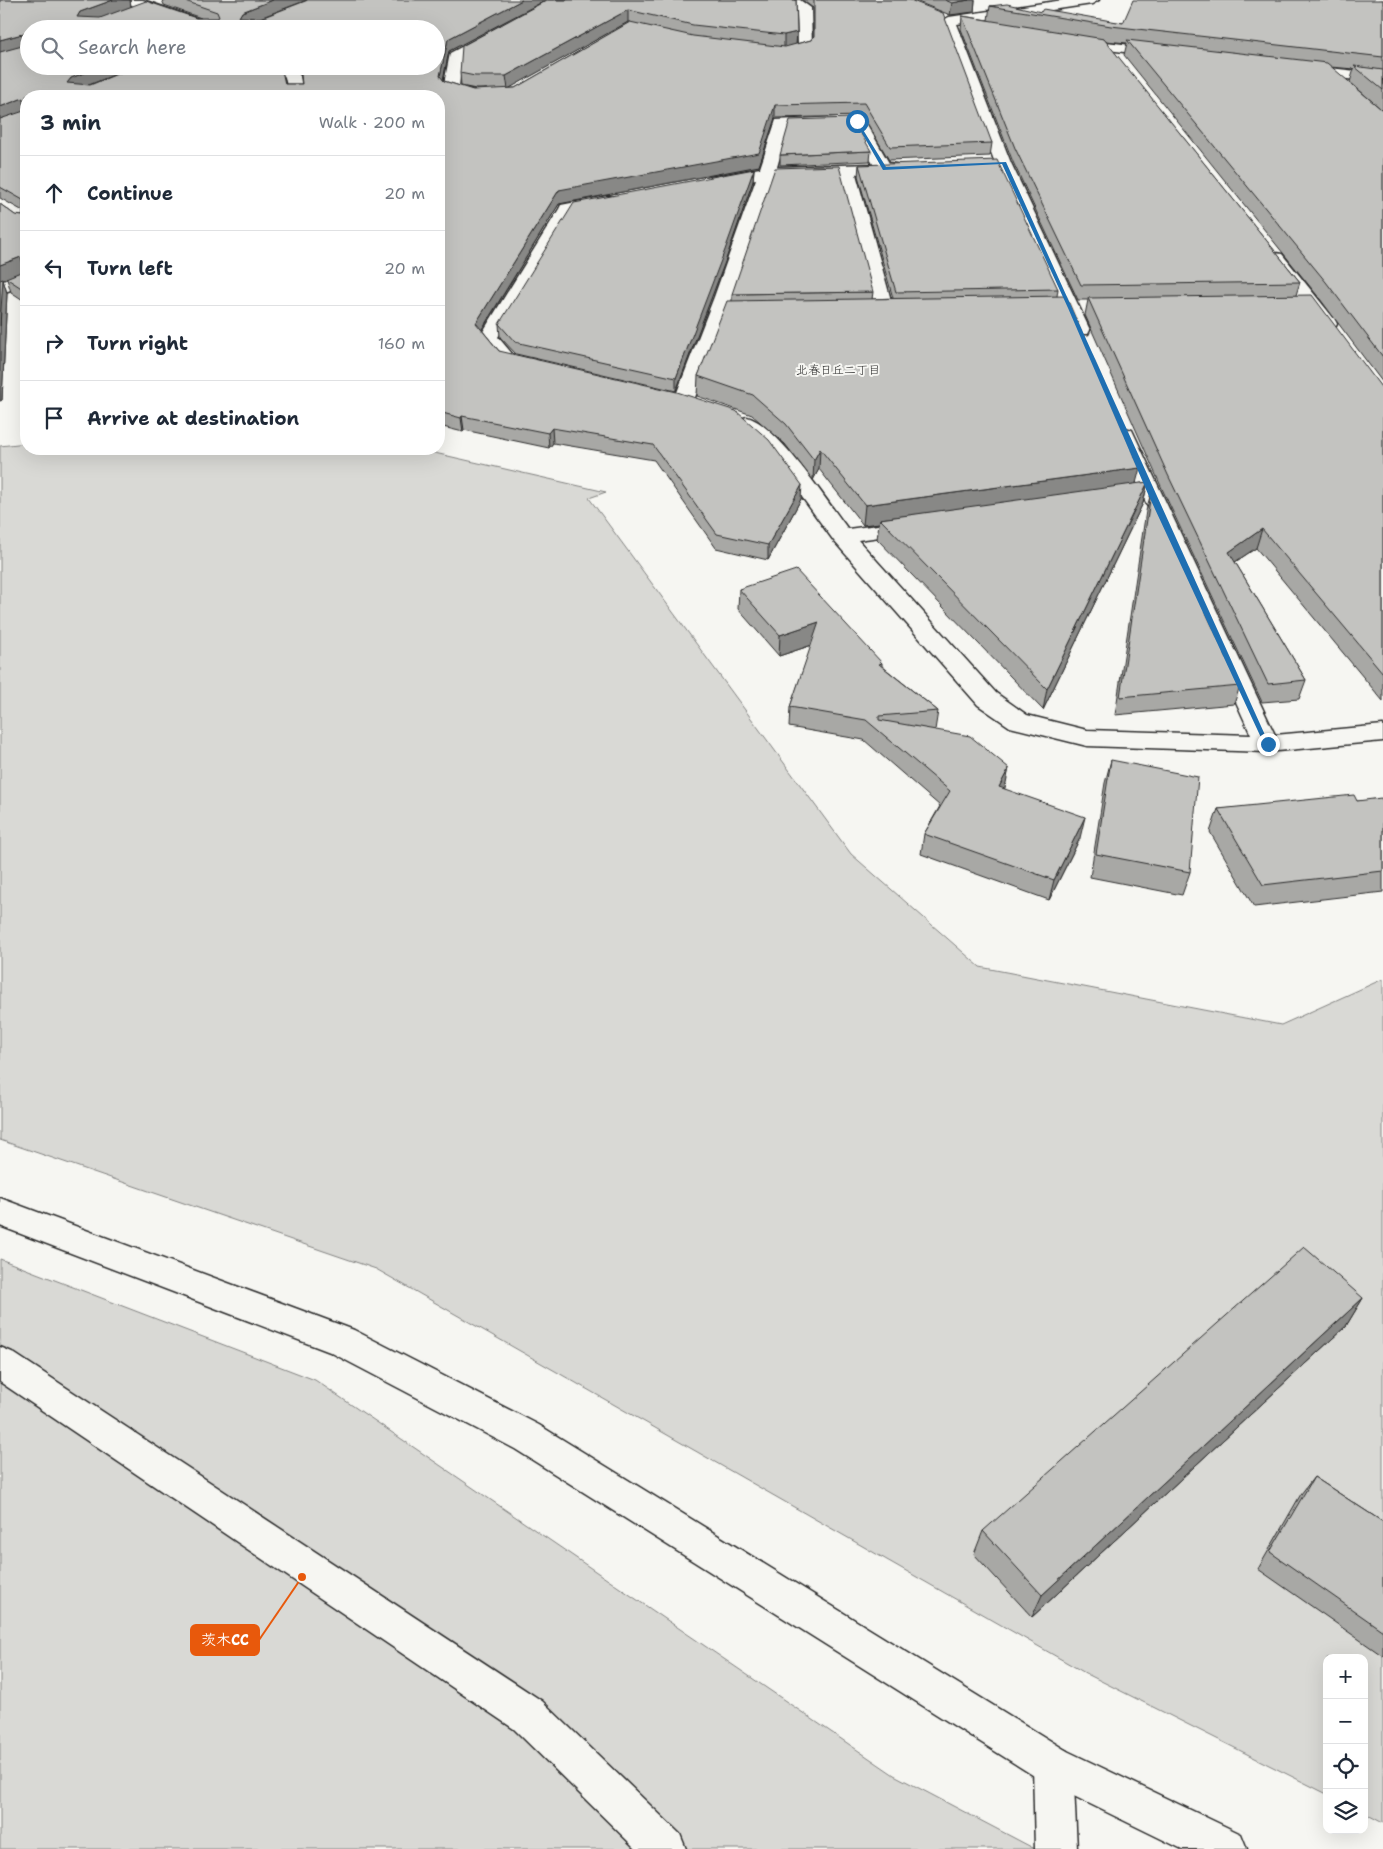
<!DOCTYPE html>
<html lang="en">
<head>
<meta charset="utf-8">
<style>
  :root { --surface:#fff; --page:#f2f2f3; --text:#1f2937; --muted:#747a83; --line:#e0e1e3 }
  body { margin:0; font-family:"Shantell Sans","Klee One",sans-serif; background:var(--page); color:var(--text) }
  .controls { position:absolute; right:15px; bottom:15px; display:grid; overflow:hidden; border-radius:10px; box-shadow:0 5px 20px #0002 }
  .controls button { width:45px; height:45px; display:grid; place-items:center; padding:0; border:0; border-bottom:1px solid var(--line); background:var(--surface); color:var(--text); font:25px sans-serif }
  .stop { position:absolute; width:15px; height:15px; margin:-11px; border:4px solid #1f6fb2; border-radius:50%; background:#fff }
  .stop.end { background:#1f6fb2; border-color:#fff; box-shadow:0 1px 5px #0008 }
  .list { margin:0; padding:0; list-style:none }
  h2 { display:flex; justify-content:space-between; align-items:center; height:65px; margin:0; padding:0 20px; font-size:21px }
  h2 small { font-size:16px; font-weight:400; color:var(--muted) }
  .list li { display:grid; grid-template-columns:32px 1fr auto; gap:15px; align-items:center; box-sizing:border-box; height:75px; padding:0 20px; border-top:1px solid var(--line) }
  .list b { display:block; font-size:19px; white-space:nowrap }
  .list em { font-size:16px; font-style:normal; color:var(--muted) }
  .icon { flex:none; width:28px; height:28px; fill:none; stroke:currentColor; stroke-width:2; stroke-linecap:round; stroke-linejoin:round }
  .map { position:relative; flex:none; width:1383px; height:1849px; overflow:hidden }
  .search { position:absolute; background:var(--surface); box-shadow:0 5px 20px #0002; left:20px; top:20px; width:425px; height:55px; display:flex; align-items:center; gap:12px; box-sizing:border-box; padding:0 18px; border-radius:28px; color:var(--muted); font-size:19px }
  .panel { position:absolute; background:var(--surface); box-shadow:0 5px 20px #0002; left:20px; top:90px; width:425px; height:365px; border-radius:20px }
  .map>svg:first-child { display:block }
</style>
</head>
<body>
<div class="map">
<svg width="1383" height="1849" viewBox="0 0 1383 1849">
  <rect width="100%" height="100%" fill="#f6f6f2"/>
  <filter id="ink" filterUnits="userSpaceOnUse"><feTurbulence type="fractalNoise" baseFrequency=".02" numOctaves="2"/><feDisplacementMap in="SourceGraphic" scale="10" xChannelSelector="R" yChannelSelector="G"/><feConvolveMatrix kernelMatrix="1 2 1 2 8 2 1 2 1" color-interpolation-filters="sRGB"/></filter>
  <g filter="url(#ink)">
    <g fill="#d9d9d5" stroke="#828280">
      <path d="M26,443V449H417L606,492L589,498L851,854L980,967L1281,1025L1383,979V1823L1364,1813V1658H1327V1794L1087,1674L376,1269L0,1140V446Z"/>
      <path d="M0,1259L315,1380L894,1775L1035,1849H0Z"/>
    </g>
    <g fill="none" stroke-linecap="round" stroke-linejoin="round">
      <defs>
        <g id="service">
          <path d="M0,1347L12,1352L542,1701L680,1834L686,1849H636L514,1729L0,1382Z"/>
          <path d="M1053,1745L1067,1751L1073,1765L1077,1849H1035L1033,1765L1039,1751Z"/>
        </g>
        <g id="minor">
          <path d="M123,0H143L218,26L220,29H199L125,3Z"/>
          <path d="M550,0H567L462,58L459,86L487,93L490,96L487,99L482,101L446,92L443,89L450,53Z"/>
          <path d="M783,0H800L811,8L812,48L810,51L784,58L770,56L768,53L770,50H784L798,46L797,10Z"/>
          <path d="M1063,0H1099L1092,4L957,24L1011,163L1090,330L1088,334H1074L1072,330L995,163L942,21L949,17Z"/>
          <path d="M1074,38L1163,49L1170,53L1163,57L1069,45L1067,42Z"/>
          <path d="M1303,65L1383,74V84L1298,72L1296,69L1298,66Z"/>
          <path d="M277,66H292L300,76L303,96H289L285,77Z"/>
          <path d="M857,116L865,121L889,163L903,165L905,168L897,173L856,174L894,311L892,315H878L876,311L840,175L773,177L733,297L694,400L691,404H677L674,400L714,297L756,179L716,186L710,185L708,181L710,177L716,176L760,168L776,120ZM852,126L873,164L777,167L788,128Z"/>
          <path d="M607,196L613,197L615,201L613,205L573,213L498,337L514,356L539,361L542,365L539,369C513,375 492,358 479,338L559,209L561,205Z"/>
          <path d="M1276,253L1282,254L1335,320L1337,324L1335,328H1321L1270,262L1267,258L1270,254Z"/>
          <path d="M26,273V284L0,294V282Z"/>
          <path d="M747,417C778,425 827,502 848,529L915,520L923,521L926,526L923,531L858,540L996,693L1027,715L1087,730L1251,735L1115,434L1118,430L1125,428L1132,430L1275,735L1383,725V741L1267,752L1087,746L1010,727L978,705L834,541L770,453L740,427L737,423L740,419Z"/>
        </g>
        <path id="tertiary" d="M0,1198L354,1330L539,1425L1067,1751L1241,1834L1247,1849H1182L1039,1779L515,1449L330,1352L0,1226Z"/>
      </defs>
      <use href="#service" stroke="#2b2b2b" stroke-width="3"/>
      <use href="#minor" stroke="#2b2b2b" stroke-width="3"/>
      <use href="#tertiary" stroke="#2b2b2b" stroke-width="3"/>
      <use href="#service" fill="#f6f6f2" fill-rule="evenodd"/>
      <use href="#minor" fill="#f6f6f2" fill-rule="evenodd"/>
      <use href="#tertiary" fill="#f6f6f2" fill-rule="evenodd"/>
    </g>
    <g fill="#a8a8a5" stroke="#2b2b2b" fill-rule="evenodd">
      <path d="M0,0H130L131,6L196,18H201L164,5L162,0H307L260,18L546,0L449,51L443,80L444,81L473,90L487,89H476L461,86L460,73L547,0H796L797,32L796,44L811,40L813,37V8L802,0H910L992,143L990,156L889,160L863,116L775,118L759,166L559,204L482,330L499,351L801,499L768,560L716,548L654,460L553,443L549,448L464,430L463,432L439,426V96H26V302L11,292L7,279L3,280L7,293L2,400L0,401V204L15,215L23,216V211L0,198ZM628,22H630L515,88H509ZM29,29H436V66H294L301,75L302,84H285L137,66Z"/>
      <path d="M913,0H975L974,12L950,15Z"/>
      <path d="M1383,0V383L1320,299L1124,55L1127,43L1105,41L1300,282L1296,295L1381,387L1383,388V701L1256,548L1235,562L1306,680L1299,699L1262,702L1164,493L1085,315L1088,300H1078L1013,162L961,29L962,16L988,20L990,6L1041,12L1123,23ZM1330,67L1354,69L1350,82L1382,110L1381,109Z"/>
      <path d="M871,151L870,161L780,165V155Z"/>
      <path d="M859,165L1058,289L1057,296L1136,484L1148,482L1143,503L1043,710L877,539L879,523L863,525L819,469L813,480L785,444L752,415L697,396L698,376L732,301V294L873,292L872,299L893,298L858,176Z"/>
      <path d="M754,169L753,181L725,262L676,391L516,354L500,337L499,324Z"/>
      <path d="M1151,493L1240,686L1234,704L1115,715L1146,511Z"/>
      <path d="M739,589L882,663V666L938,711L935,730L1009,768L1004,789L1080,838L1049,900L921,854L924,834L940,806L864,740L789,727L790,707L812,645L779,656L738,609Z"/>
      <path d="M1111,760L1190,872L1182,895L1090,877L1105,783Z"/>
      <path d="M1357,801H1383V892L1254,907L1210,832L1218,809Z"/>
      <path d="M1363,1298L1346,1326L1032,1617L974,1554L983,1531Z"/>
      <path d="M1314,1477L1383,1522V1656L1258,1569L1301,1494Z"/>
    </g>
    <g fill="#888886" stroke="#2b2b2b">
      <path d="M113,0H130L131,7L80,29L77,17L80,12Z"/>
      <path d="M273,0H307L244,24L239,17L242,12Z"/>
      <path d="M522,0H546L449,51L441,89L440,76L448,39Z"/>
      <path d="M969,0H975L974,12L950,15L952,3Z"/>
      <path d="M628,10V22L508,89L506,76Z"/>
      <path d="M797,32L796,45L784,48V35Z"/>
      <path d="M26,33L29,46L0,54V40Z"/>
      <path d="M101,66H136L74,91L67,83L71,78Z"/>
      <path d="M23,98L26,112L0,121V107Z"/>
      <path d="M775,105V118L759,166L559,204L477,337L476,323L559,190Z"/>
      <path d="M754,169L753,181L725,262L676,391V378Z"/>
      <path d="M21,257L25,271L3,280L7,293L2,400L0,401V265Z"/>
      <path d="M462,416L464,430L463,432L461,418Z"/>
      <path d="M552,428L553,443L549,448L548,433Z"/>
      <path d="M820,449L819,469L813,480L814,460Z"/>
      <path d="M1140,468L1135,487L880,519L879,523L863,525L865,505Z"/>
      <path d="M1148,482L1143,503L1043,710L1047,689Z"/>
      <path d="M802,485L801,499L768,560V545Z"/>
      <path d="M1262,529L1256,548L1223,570L1229,552Z"/>
      <path d="M819,622L818,643L779,656L780,635Z"/>
      <path d="M1009,768L1005,788L995,808L999,787Z"/>
      <path d="M1085,817L1080,838L1049,900L1054,880Z"/>
      <path d="M1363,1298L1346,1326L1032,1617L1042,1595Z"/>
    </g>
    <g fill="#c3c3c0" stroke="#2b2b2b" fill-rule="evenodd">
      <path d="M0,0H113L80,12L77,17L100,18L146,1L196,18H217L219,17L217,12L182,0H273L242,12L239,17L261,18L308,0H522L448,39L440,76L444,81L473,90L515,88L630,22L693,36L785,47L811,40L814,36V0H910L943,13L992,143L890,147L864,103L775,105L759,153L559,190L476,323L499,351L677,392L736,411L769,440L802,485L768,545L717,534L653,445L552,428L548,433L462,416L461,418L439,412V96H26V291L6,278L23,271V259L21,257L0,265V204L15,215L23,216V200L0,187V119L24,111L23,98L0,107V52L26,45V33L0,40ZM29,29H436V66H300L302,84H285L281,66H137L90,85L67,83L71,78L101,66H29Z"/>
      <path d="M547,0H796L797,32L784,35L693,25L628,10L506,76H475L460,73L462,46Z"/>
      <path d="M945,0H969L952,3Z"/>
      <path d="M1133,0H1383V57L1111,26L990,6L1007,4L1041,12L1043,9L1123,23Z"/>
      <path d="M962,16L1104,39L1300,282L1081,285L1015,148Z"/>
      <path d="M1127,40L1327,63L1381,109L1383,110V357L1326,282Z"/>
      <path d="M1354,66L1383,70V90Z"/>
      <path d="M852,118L871,151L780,155L790,120Z"/>
      <path d="M997,160L1058,289L896,292L859,165Z"/>
      <path d="M839,166L873,292L732,294L775,168Z"/>
      <path d="M754,169L725,250L676,378L515,342L499,324L574,203Z"/>
      <path d="M3,279L0,326V280Z"/>
      <path d="M1312,295L1381,387L1383,388V673L1262,529L1229,552L1306,680L1268,684L1168,475L1088,298Z"/>
      <path d="M1066,296L1140,468L865,505L820,449L814,460L786,424L753,395L698,376L727,301Z"/>
      <path d="M1148,482L1047,689L880,519Z"/>
      <path d="M1151,493L1240,686L1120,697Z"/>
      <path d="M796,570L882,663L879,664L938,711L879,716V720L970,736L1009,768L999,787L1085,817L1054,880L924,834L950,791L866,720L790,707L819,622L780,635L739,589Z"/>
      <path d="M1111,760L1198,777L1190,872L1096,854Z"/>
      <path d="M1354,795L1357,801L1381,798L1383,801V871L1263,885L1218,809Z"/>
      <path d="M1304,1247L1363,1298L1042,1595L983,1531Z"/>
      <path d="M1314,1477L1383,1522V1631L1270,1552Z"/>
    </g>
  </g>
  <path fill="#1f6fb2" d="M857,120L886,167L1006,162L1270,746L1264,744L1148,494L1068,308L1002,164L883,170L855,121Z"/>
  <g text-anchor="middle" stroke-width="4" stroke-linejoin="round" paint-order="stroke">
    <g font-size="12" fill="#2b2b2b" stroke="#f6f6f2">
      <text x="838" y="374">北春日丘二丁目</text>
    </g>
  </g>
  <path fill="none" stroke="#e8590c" stroke-width="2" d="M302 1577L259 1640"/>
  <circle fill="#e8590c" stroke="#f6f6f2" stroke-width="2" cx="302" cy="1577" r="5"/>
  <rect fill="#e8590c" stroke="#e8590c" stroke-width="2" x="191" y="1625" width="68" height="30" rx="5"/>
  <g font-size="15" text-anchor="middle" font-weight="bold" fill="#fff">
    <text x="225" y="1645">茨木CC</text>
  </g>
</svg>
<div class="controls">
<button>+</button>
<button>−</button>
<button><svg class="icon" aria-label="locate" viewBox="0 0 24 24"><circle cx="12" cy="12" r="6"/><path d="M12 2v4M12 18v4M2 12h4M18 12h4"/></svg></button>
<button><svg class="icon" aria-label="layers" viewBox="0 0 24 24"><path d="M12 4l9 5-9 5-9-5zM3 14l9 5 9-5"/></svg></button>
</div>
<div class="stop" style="left:857px;top:121px"></div>
<div class="stop end" style="left:1268px;top:744px"></div>
<div class="search"><svg class="icon" aria-label="search" viewBox="0 0 24 24"><circle cx="10" cy="10" r="6"/><path d="M15 15l6 6"/></svg>Search here</div>
<section class="panel">
<h2>3 min<small>Walk · 200 m</small></h2>
<ul class="list">
<li><svg class="icon" aria-label="ahead" viewBox="0 0 24 24"><path d="M12 20V5M6 11l6-6 6 6"/></svg><div><b>Continue</b></div><em>20 m</em></li>
<li><svg class="icon" aria-label="left" viewBox="0 0 24 24"><path d="M17 20v-9H6M10 6l-5 5 5 5"/></svg><div><b>Turn left</b></div><em>20 m</em></li>
<li><svg class="icon" aria-label="right" viewBox="0 0 24 24"><path d="M7 20v-9h11M14 6l5 5-5 5"/></svg><div><b>Turn right</b></div><em>160 m</em></li>
<li><svg class="icon" aria-label="arrive" viewBox="0 0 24 24"><path d="M6 21V4h12l-3 4 3 4H6"/></svg><div><b>Arrive at destination</b></div></li>
</ul>
</section>
</div>
</body>
</html>
